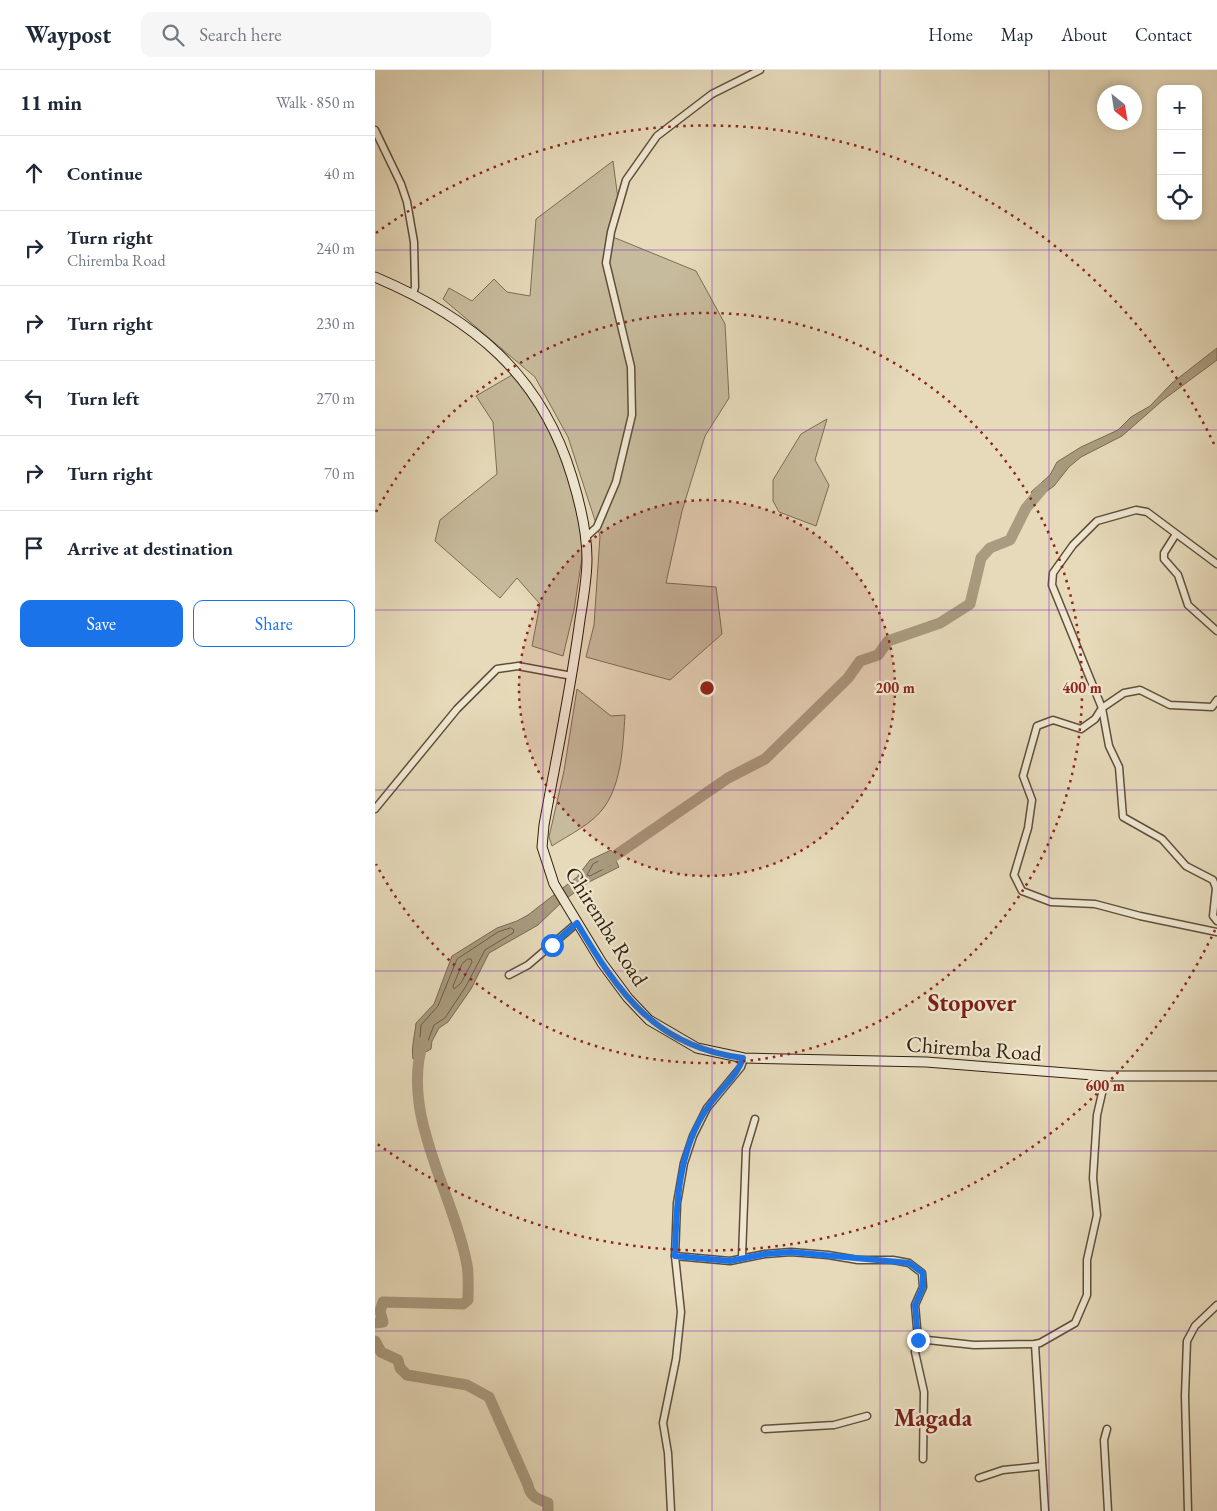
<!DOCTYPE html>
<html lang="en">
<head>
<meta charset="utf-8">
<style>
  :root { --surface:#fff; --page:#f6f6f7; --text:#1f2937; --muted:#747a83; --line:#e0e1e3; --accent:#1a73e8 }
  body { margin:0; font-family:"EB Garamond",serif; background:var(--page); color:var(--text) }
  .controls { position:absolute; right:15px; top:15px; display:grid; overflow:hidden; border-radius:10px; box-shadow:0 2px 8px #0003 }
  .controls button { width:45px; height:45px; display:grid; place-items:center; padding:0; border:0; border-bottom:1px solid var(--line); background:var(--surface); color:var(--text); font:25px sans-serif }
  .compass { position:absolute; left:722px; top:15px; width:45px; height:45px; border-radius:50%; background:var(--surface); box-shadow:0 2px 8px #0003; rotate:150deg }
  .stop { position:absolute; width:15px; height:15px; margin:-11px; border:4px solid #1a73e8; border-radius:50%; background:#fff }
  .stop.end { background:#1a73e8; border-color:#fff; box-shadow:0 1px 5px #0008 }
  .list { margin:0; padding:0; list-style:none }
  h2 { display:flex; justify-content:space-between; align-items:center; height:65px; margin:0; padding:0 20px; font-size:21px }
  h2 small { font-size:16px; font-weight:400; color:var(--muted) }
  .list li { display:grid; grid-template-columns:32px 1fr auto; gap:15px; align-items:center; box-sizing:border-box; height:75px; padding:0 20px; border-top:1px solid var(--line) }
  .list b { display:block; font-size:19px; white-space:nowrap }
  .list p { margin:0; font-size:16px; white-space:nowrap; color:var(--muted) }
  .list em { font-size:16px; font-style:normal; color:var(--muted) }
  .actions { display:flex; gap:10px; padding:15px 20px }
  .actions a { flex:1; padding:11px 0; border:1px solid var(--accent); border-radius:10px; text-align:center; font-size:18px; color:var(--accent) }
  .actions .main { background:var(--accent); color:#fff }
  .icon { flex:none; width:28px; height:28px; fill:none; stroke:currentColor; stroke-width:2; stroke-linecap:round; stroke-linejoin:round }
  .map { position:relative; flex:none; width:842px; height:1441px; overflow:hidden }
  header { display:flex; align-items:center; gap:30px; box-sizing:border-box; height:70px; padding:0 25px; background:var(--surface); border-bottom:1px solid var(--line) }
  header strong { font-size:24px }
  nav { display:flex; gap:28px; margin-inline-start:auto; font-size:18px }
  .search { width:350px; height:45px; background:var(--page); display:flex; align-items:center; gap:12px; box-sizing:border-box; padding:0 18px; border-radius:10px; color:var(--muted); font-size:19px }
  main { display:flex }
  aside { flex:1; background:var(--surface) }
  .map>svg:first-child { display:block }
</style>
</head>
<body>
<header>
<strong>Waypost</strong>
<div class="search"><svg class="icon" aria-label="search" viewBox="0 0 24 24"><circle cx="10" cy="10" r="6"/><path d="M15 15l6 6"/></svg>Search here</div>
<nav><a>Home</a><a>Map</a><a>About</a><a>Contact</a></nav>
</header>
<main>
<aside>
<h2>11 min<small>Walk · 850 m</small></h2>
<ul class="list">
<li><svg class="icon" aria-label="ahead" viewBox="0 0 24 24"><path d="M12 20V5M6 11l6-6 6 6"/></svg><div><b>Continue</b></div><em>40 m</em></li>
<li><svg class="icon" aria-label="right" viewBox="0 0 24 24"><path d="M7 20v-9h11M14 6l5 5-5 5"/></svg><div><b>Turn right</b><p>Chiremba Road</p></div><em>240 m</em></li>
<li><svg class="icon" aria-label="right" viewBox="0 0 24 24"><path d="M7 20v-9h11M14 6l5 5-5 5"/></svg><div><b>Turn right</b></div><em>230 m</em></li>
<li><svg class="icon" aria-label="left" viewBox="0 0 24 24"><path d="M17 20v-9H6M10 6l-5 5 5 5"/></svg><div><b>Turn left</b></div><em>270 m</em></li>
<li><svg class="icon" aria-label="right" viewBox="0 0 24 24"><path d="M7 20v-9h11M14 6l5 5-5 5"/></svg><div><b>Turn right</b></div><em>70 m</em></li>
<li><svg class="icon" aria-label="arrive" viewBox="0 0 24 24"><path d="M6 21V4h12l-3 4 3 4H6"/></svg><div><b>Arrive at destination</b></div></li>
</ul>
<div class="actions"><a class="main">Save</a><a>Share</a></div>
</aside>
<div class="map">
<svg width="842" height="1441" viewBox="0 0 842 1441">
  <rect width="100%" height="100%" fill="#e6daba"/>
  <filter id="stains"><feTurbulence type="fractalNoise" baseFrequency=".004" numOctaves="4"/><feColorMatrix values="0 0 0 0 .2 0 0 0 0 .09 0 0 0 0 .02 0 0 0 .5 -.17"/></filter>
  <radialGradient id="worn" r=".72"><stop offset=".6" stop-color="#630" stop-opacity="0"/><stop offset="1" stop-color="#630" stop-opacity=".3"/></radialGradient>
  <g fill="#c7bb9d" stroke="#7c6e55">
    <path d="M238,91L243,129L233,165L321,201L350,254L354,328L330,366L307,441L291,513L341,517L347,564L295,610L211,587L219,555L225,466L193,367L160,307L68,229L74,218L97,231L119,209L132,222L155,226L161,149Z"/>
    <path d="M137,305L154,319L184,376L201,431L208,481L199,540L188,586L157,576L165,534L142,508L125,528L60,471L65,450L122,404L118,352L101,326Z"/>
    <path d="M452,349L440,390L454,415L441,456L404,442L398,431V410L426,364Z"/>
    <path d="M202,619L236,646L250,645C248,674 247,711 230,736C218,754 195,764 177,776L174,767L189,701Z"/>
  </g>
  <g fill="#a99b7f" stroke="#796a51">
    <path d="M842,278V290L788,330L747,366L706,387L694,397L679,416L661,429L656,422L675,405L682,392L706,377L743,360L756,347L775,336L797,313Z"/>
    <path d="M236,780L244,797L214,812L188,831L163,855L114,883L96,919L73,952L64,958L57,971L56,979L38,989C36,977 40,965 41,953L59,934L77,886L122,858L142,851L153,845L202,807L215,790Z"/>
  </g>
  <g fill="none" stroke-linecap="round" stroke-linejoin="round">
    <g stroke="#6e5e46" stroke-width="1">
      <path d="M231,788L234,789L236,795L215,806L212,805L218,794Z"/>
      <path d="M136,858L139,860L138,863L110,880L91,916L70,948L59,955L51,976L44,978L46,955L63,936L82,889L123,862Z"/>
      <path d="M93,889H96L97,892L86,913L79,919L78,916L87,894Z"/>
    </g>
    <g stroke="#a99b7f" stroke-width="11">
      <path d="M228,794L353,708L390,689L473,608L485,591L503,585L513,571L565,553L595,534L606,488L615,478L635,470L651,438L668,418"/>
      <path d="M0,1253L8,1252L5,1241L8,1232L88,1234L93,1230C93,1218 94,1206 92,1195C79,1124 25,1045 48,972"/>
      <path d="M0,1271L6,1282L23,1290L25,1298L32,1305L92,1315L114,1327L153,1415C155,1426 162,1429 173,1433V1441"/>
    </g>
    <defs>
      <g id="street">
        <path d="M0,60L26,114L32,132L39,172L40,217L38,224"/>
        <path d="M801,464L789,483V489L803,505L813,535L842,561"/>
        <path d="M211,467L222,457L241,412L257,345L256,297L231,193L236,162L251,110L282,66L337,24L385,0"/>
        <path d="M842,494L772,442L761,440L722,451L698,475L678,503L677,515L727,638L720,649L706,659L678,650L662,656L648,706L657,730L653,758L639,805L647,821L676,832L720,834L765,846L842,862"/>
        <path d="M842,630L837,637L795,635L765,620L749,623L727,638L734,676L744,697L748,747L787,769L811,796L838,810L841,818L838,846L842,851"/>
        <path d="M0,739L82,639L122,599L143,596L197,606"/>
        <path d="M134,905L153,895L202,853"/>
        <path d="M300,1186L355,1191L390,1184L416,1182L453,1185L483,1190H518L534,1193L547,1203L548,1217L540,1235L543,1269L540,1282L549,1322L548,1389"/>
        <path d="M367,1187L371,1079L380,1049"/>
        <path d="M543,1269L599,1275L660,1274L665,1273L700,1253L712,1225V1190L722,1145L718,1108L722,1045L731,1006"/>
        <path d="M660,1274L670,1441"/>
        <path d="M390,1359L459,1355L492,1346"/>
        <path d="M732,1359L729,1370L733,1441"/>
        <path d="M604,1408L628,1400L667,1396"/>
        <path d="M296,1441L293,1383L288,1353L301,1289L306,1242L300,1186L302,1133L309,1093L318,1066L332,1038L366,997L369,988"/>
        <path d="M813,1441L810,1326L812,1271L820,1256L842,1235"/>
      </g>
      <path id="secondary" d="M0,207C97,248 166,304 197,407C205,433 212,462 212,489C212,512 207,534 204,557C195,623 181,689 169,755L167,777L179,814L227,893L253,928L274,950L322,978L369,988L551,992L731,1006H842"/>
    </defs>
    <use href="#street" stroke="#5f4f38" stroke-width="9"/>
    <use href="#secondary" stroke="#32210d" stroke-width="11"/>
    <use href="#street" stroke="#efe7d2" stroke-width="6"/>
    <use href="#secondary" stroke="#efe7d2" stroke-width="9"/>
  </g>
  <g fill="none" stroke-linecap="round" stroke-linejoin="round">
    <path stroke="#1a73e8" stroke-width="6" d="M177,875L202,853C244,924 281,977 368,988C362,1007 344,1020 333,1037C303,1079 301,1136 300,1186L355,1191L390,1184L416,1182L534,1193L548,1203V1217L540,1235L543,1270"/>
  </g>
  <path fill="none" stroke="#7b2cbf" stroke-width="1" stroke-opacity="0.55" d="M168,0V1441M337,0V1441M505,0V1441M674,0V1441M0,180H842M0,360H842M0,540H842M0,720H842M0,901H842M0,1081H842M0,1261H842"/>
  <circle cx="332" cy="618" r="188" fill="#8f2418" fill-opacity=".12"/>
  <g fill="none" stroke="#8f2418" stroke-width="2.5" stroke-dasharray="2.5 5">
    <circle cx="332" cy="618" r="188"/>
    <path d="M1 442A375 375 0 1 1 1 794"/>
    <path d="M840 860A563 563 0 0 1 1 1073M1 163A563 563 0 0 1 840 376"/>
  </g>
  <g text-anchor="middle" stroke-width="4.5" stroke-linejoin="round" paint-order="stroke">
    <g font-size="22" fill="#32210d" stroke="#efe7d2">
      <text transform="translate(232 856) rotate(58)" y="8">Chiremba Road</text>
      <text transform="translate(599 978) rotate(4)" y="8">Chiremba Road</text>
    </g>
    <g font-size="24" font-weight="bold" fill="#7a1f14" stroke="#efe7d2">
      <text x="597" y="941">Stopover</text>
      <text x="558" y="1356">Magada</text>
    </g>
  </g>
  <circle cx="332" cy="618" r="8" fill="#8f2418" stroke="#efe7d2" stroke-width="2.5"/>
  <g font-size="15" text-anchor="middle" font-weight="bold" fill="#8f2418" stroke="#efe7d2" stroke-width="4.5" stroke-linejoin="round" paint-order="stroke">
    <text x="520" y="623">200 m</text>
    <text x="707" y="623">400 m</text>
    <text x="730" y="1021">600 m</text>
  </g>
  <rect width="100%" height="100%" filter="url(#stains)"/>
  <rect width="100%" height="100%" fill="url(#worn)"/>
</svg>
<div class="controls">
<button>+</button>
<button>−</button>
<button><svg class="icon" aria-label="locate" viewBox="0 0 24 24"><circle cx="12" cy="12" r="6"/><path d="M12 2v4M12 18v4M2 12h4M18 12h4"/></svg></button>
</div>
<svg class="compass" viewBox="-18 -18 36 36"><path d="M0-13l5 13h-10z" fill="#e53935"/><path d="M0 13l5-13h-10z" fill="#747a83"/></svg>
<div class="stop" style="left:177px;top:875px"></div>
<div class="stop end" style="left:543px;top:1270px"></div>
</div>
</main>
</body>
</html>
